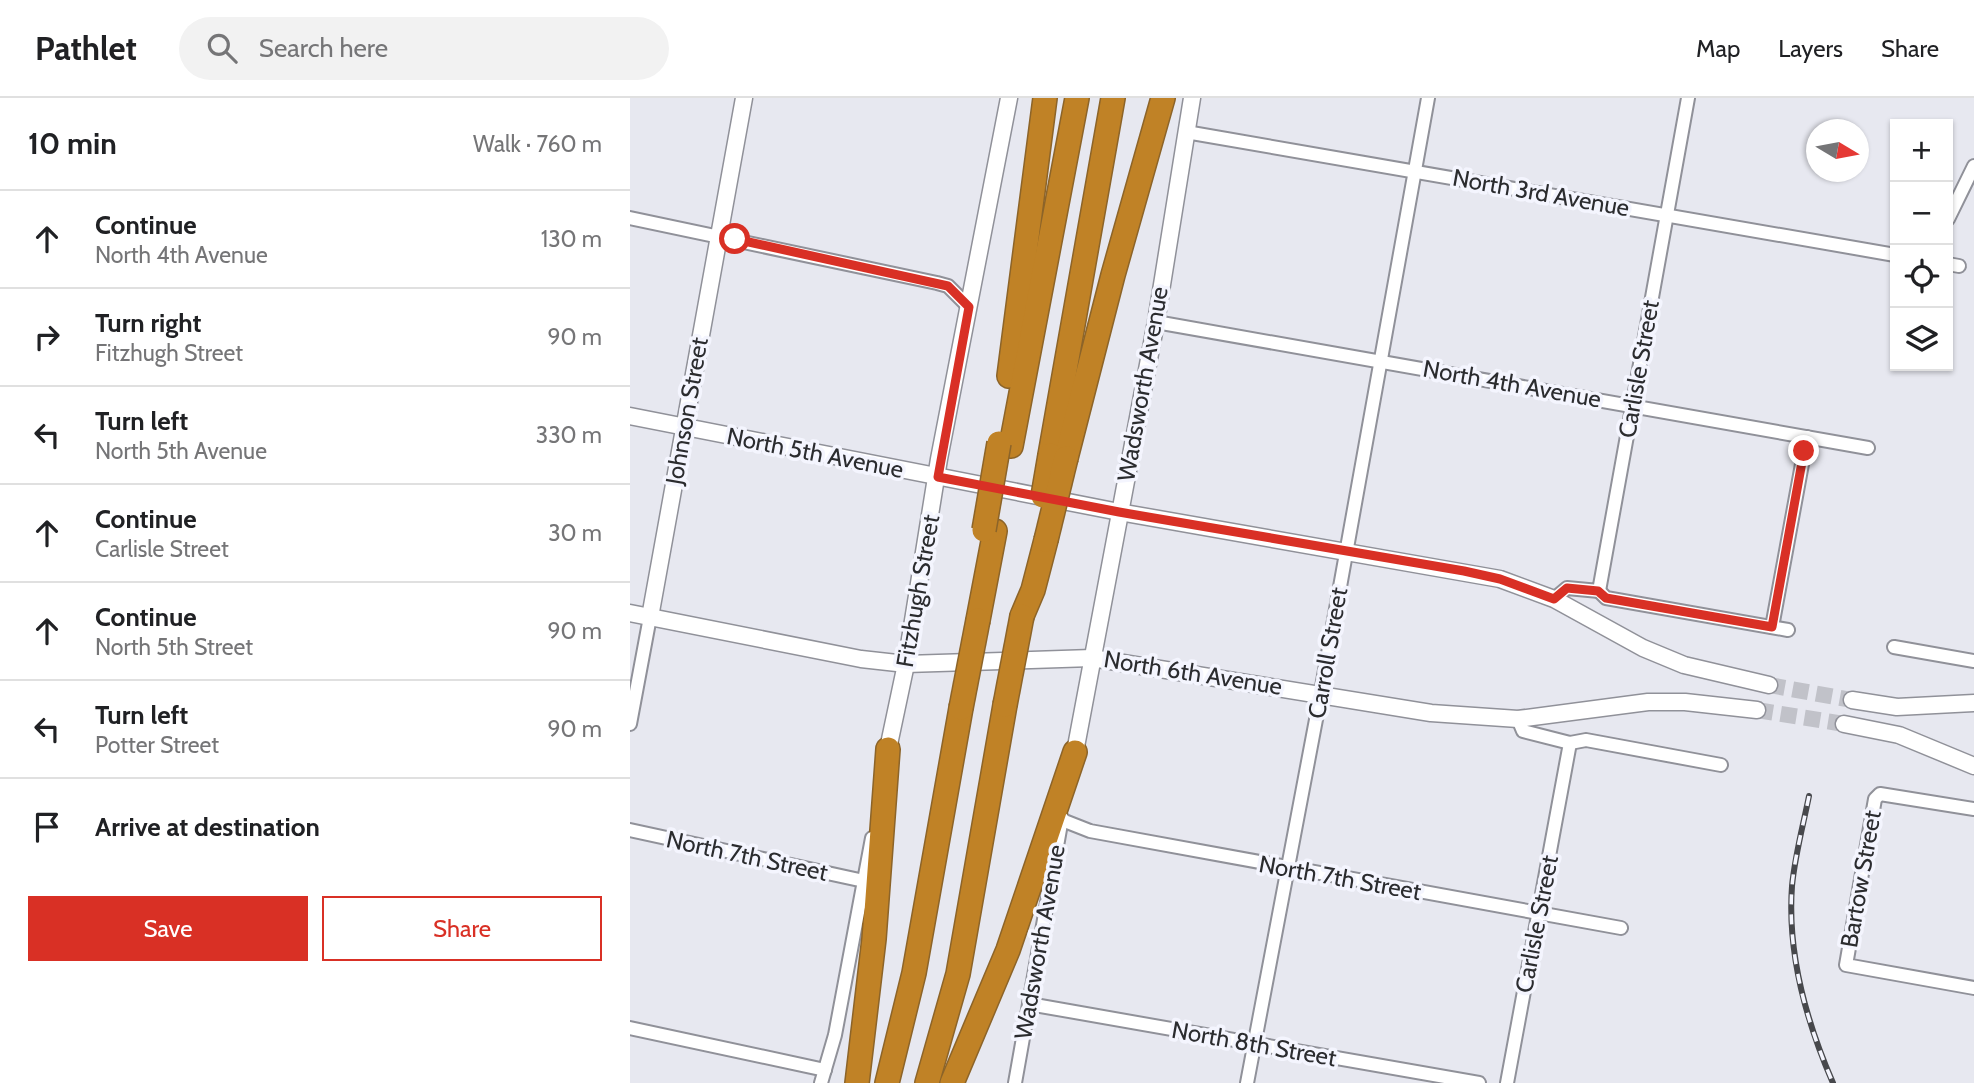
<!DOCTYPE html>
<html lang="en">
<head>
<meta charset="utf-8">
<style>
  :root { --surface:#fff; --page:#f2f2f2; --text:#202124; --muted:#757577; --line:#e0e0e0; --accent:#d93025 }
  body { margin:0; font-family:Cabin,sans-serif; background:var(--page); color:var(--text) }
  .controls { position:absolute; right:21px; top:21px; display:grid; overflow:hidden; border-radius:0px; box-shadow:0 2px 5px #0004 }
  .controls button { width:63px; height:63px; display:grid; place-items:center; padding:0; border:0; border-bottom:2px solid var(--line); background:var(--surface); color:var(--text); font:35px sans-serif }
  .compass { position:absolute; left:1176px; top:21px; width:63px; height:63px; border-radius:50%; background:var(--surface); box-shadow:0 2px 5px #0004; rotate:100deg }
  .stop { position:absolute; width:21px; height:21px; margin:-16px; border:5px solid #d93025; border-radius:50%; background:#fff }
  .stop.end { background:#d93025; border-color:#fff; box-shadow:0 2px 7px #0008 }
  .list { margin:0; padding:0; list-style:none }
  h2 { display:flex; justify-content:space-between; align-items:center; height:91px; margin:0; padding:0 28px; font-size:30px }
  h2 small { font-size:23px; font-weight:400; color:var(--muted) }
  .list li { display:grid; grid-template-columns:46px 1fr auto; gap:21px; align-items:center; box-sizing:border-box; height:98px; padding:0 28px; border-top:2px solid var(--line) }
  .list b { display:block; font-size:26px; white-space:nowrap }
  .list p { margin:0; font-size:23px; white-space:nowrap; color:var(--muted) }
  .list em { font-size:23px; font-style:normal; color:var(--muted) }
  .actions { display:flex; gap:14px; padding:21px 28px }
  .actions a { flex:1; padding:16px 0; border:2px solid var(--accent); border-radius:0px; text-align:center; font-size:24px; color:var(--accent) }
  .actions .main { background:var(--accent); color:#fff }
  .icon { flex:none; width:38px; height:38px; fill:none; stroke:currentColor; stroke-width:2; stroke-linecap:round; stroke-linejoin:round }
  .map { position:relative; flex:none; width:1344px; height:985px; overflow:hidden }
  header { display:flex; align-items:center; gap:42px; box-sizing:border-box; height:98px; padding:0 35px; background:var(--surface); border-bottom:2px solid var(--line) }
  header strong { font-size:33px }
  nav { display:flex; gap:38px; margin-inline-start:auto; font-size:24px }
  .search { width:490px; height:63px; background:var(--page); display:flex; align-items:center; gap:18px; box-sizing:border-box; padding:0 24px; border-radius:38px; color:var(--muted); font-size:26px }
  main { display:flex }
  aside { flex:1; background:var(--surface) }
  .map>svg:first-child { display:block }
</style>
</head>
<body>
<header>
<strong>Pathlet</strong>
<div class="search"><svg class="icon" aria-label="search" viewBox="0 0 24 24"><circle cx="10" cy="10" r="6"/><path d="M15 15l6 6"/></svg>Search here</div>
<nav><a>Map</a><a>Layers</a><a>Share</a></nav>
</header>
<main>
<aside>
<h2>10 min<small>Walk · 760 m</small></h2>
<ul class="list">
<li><svg class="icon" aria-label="ahead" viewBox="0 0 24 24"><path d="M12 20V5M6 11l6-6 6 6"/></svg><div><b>Continue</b><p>North 4th Avenue</p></div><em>130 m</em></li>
<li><svg class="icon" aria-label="right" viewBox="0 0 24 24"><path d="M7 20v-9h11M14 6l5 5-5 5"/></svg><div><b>Turn right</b><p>Fitzhugh Street</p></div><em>90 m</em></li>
<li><svg class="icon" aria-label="left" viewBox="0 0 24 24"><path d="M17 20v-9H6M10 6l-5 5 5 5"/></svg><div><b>Turn left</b><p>North 5th Avenue</p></div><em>330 m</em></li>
<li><svg class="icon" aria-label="ahead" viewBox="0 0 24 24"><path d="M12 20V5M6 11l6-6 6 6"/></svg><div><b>Continue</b><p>Carlisle Street</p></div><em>30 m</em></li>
<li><svg class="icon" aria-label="ahead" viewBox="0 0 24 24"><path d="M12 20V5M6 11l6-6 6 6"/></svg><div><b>Continue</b><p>North 5th Street</p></div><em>90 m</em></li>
<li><svg class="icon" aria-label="left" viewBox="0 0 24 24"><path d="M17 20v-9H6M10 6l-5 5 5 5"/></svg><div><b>Turn left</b><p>Potter Street</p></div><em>90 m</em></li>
<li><svg class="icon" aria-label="arrive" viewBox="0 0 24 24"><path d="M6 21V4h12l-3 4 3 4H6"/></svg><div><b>Arrive at destination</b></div></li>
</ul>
<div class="actions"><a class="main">Save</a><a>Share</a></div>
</aside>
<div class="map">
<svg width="1344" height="985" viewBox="0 0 1344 985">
  <rect width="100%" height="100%" fill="#e7e8f0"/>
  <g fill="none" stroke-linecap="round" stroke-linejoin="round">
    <g stroke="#c1c2c9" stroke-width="16" stroke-dasharray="16 8" stroke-linecap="butt">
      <path d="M1139,587L1222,602"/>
      <path d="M1127,612L1214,626"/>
    </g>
    <defs>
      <g id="minor">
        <path d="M556,34L1265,157"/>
        <path d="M0,120L307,185L318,188L339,209"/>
        <path d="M1318,121L1344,68"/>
        <path d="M1318,166L1329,168"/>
        <path d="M526,224L1238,350"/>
        <path d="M969,493L976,500L1158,532"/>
        <path d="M924,501L937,490L969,493L1058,0"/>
        <path d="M1142,529L1177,339"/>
        <path d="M1264,549L1344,563"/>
        <path d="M0,626L20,519"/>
        <path d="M940,645L956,642L1091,667"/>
        <path d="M1344,711L1250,696L1245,701L1216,867L1344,890"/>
        <path d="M432,722L460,733L991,830"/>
        <path d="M0,732L234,783"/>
        <path d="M399,906L849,985"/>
        <path d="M0,930L195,972"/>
        <path d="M191,985L205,937L242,740"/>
        <path d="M385,985L432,720"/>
        <path d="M617,985L688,611L798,0"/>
        <path d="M877,985L940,645L893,633L888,621"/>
      </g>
      <g id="tertiary">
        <path d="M0,318L489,414L870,481L924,501L1013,550L1054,567L1139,587"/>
        <path d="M0,515L231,561L276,566L462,560L801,615L888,621L1018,604H1055L1127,612"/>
        <path d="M20,519L114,0"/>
        <path d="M1222,602L1267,609L1344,605"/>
        <path d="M1214,626L1269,637L1344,668"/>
        <path d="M258,651L276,566L309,361L379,0"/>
        <path d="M445,654L526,224L562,0"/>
      </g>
      <g id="motorway">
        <path d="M379,278L415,0"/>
        <path d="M381,348L447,0"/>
        <path d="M420,357L483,0"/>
        <path d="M436,360L483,177L533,0"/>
        <path d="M392,518L403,492L416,442"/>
        <path d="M348,522L365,433"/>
        <path d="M227,985L244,841L258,651"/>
        <path d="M257,985L284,875L331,610"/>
        <path d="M297,985L328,876L375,607"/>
        <path d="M322,985L378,852L445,654"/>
      </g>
    </defs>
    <use href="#minor" stroke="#909199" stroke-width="16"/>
    <use href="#tertiary" stroke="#909199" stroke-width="19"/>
    <use href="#motorway" stroke="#8c6429" stroke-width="26"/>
    <use href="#minor" stroke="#fff" stroke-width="12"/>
    <use href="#tertiary" stroke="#fff" stroke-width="16"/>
    <use href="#motorway" stroke="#c08226" stroke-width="23"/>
    <defs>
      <path id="rail" d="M1179,698C1173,728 1165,757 1162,788C1157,856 1176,923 1203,985"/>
    </defs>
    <use href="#rail" stroke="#47484c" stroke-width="6"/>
    <use href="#rail" stroke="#f4f5fe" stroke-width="3.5" stroke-dasharray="10" stroke-linecap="butt"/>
    <defs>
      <g id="motorway-bridge">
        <path d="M413,398L420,357"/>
        <path d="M354,432L369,345"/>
        <path d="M416,442L436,360"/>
        <path d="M375,607L392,518"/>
        <path d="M331,610L348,522"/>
      </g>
    </defs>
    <use href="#motorway-bridge" stroke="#8c6429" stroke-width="26" stroke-linecap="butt"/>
    <use href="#motorway-bridge" stroke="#c08226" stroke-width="23"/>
  </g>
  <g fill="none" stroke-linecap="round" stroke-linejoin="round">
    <path stroke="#d93025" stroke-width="9" d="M105,141L318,188L339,209L308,379L489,414L834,473L870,481L924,501L937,490L968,493L976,500L1142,529L1174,353"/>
  </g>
  <g text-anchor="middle" stroke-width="7" stroke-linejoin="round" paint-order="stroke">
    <g font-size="24" fill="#2b2c2f" stroke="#f4f5fe">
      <text transform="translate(911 95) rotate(10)" y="8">North 3rd Avenue</text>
      <text transform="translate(1009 271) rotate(-80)" y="8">Carlisle Street</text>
      <text transform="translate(513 286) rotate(-80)" y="8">Wadsworth Avenue</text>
      <text transform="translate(882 286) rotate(10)" y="8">North 4th Avenue</text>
      <text transform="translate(57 313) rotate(-80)" y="8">Johnson Street</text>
      <text transform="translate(185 355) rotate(11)" y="8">North 5th Avenue</text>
      <text transform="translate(288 493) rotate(-80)" y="8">Fitzhugh Street</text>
      <text transform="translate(698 555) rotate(-80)" y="8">Carroll Street</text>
      <text transform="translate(563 575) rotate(9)" y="8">North 6th Avenue</text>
      <text transform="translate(117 758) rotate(12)" y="8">North 7th Street</text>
      <text transform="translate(710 780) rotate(10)" y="8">North 7th Street</text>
      <text transform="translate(1231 781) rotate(-80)" y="8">Bartow Street</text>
      <text transform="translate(907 826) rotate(-79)" y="8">Carlisle Street</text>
      <text transform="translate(410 844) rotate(-80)" y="8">Wadsworth Avenue</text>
      <text transform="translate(624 946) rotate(10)" y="8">North 8th Street</text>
    </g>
  </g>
</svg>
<div class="controls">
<button>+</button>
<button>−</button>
<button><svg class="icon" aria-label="locate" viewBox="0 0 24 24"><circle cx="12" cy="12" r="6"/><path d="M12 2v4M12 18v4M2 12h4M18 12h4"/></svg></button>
<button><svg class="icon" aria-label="layers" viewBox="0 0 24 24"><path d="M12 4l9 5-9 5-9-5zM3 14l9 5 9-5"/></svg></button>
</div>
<svg class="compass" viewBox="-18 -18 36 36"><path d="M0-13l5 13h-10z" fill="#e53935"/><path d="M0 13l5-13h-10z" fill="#757577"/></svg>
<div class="stop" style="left:105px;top:141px"></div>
<div class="stop end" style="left:1174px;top:353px"></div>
</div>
</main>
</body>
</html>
